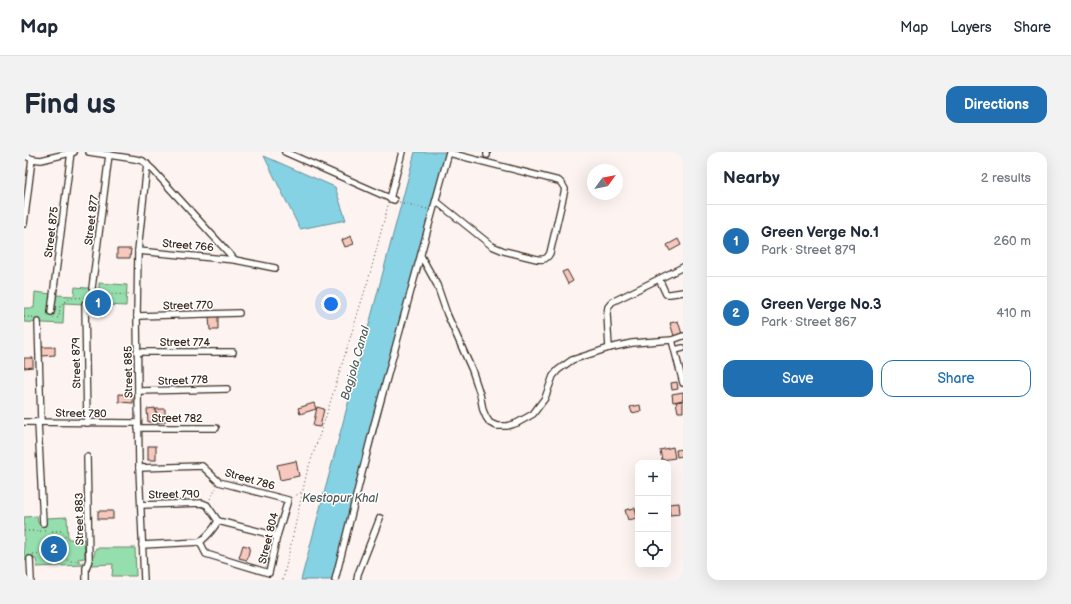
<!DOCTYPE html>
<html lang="en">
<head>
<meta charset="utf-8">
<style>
  :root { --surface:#fff; --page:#f2f2f3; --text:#1f2937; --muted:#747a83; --line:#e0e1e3; --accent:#1f6fb2 }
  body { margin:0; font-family:"Balsamiq Sans",sans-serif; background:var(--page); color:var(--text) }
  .controls { position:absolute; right:12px; bottom:12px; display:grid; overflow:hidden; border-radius:8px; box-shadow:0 4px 16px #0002 }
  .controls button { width:36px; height:36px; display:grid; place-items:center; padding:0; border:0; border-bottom:1px solid var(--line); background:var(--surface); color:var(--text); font:20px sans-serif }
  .compass { position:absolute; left:563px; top:12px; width:36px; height:36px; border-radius:50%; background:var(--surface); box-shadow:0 4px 16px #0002; rotate:57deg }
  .you { position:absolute; left:307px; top:152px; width:14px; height:14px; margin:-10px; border:3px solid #fff; border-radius:50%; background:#1a73e8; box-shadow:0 0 0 6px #1a73e833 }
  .badge { display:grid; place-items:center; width:26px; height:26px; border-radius:50%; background:var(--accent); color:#fff; font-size:13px; font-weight:700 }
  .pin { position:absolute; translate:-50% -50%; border:2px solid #fff; box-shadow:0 1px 4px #0006 }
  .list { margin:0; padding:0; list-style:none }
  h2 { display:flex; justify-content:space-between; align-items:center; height:52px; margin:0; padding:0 16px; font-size:17px }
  h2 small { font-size:13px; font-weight:400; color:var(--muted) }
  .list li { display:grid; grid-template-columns:26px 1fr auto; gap:12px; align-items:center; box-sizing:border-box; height:72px; padding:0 16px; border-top:1px solid var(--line) }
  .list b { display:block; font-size:15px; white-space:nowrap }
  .list p { margin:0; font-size:13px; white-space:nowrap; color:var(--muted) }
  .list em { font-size:13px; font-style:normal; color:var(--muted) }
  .actions { display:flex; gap:8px; padding:12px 16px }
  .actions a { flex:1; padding:9px 0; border:1px solid var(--accent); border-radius:12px; text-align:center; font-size:14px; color:var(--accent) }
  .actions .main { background:var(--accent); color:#fff }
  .icon { flex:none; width:22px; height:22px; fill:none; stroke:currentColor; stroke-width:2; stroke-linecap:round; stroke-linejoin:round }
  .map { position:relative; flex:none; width:659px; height:428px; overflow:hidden; border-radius:12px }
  header { display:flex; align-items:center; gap:24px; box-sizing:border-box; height:56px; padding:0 20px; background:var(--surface); border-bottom:1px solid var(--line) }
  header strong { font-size:19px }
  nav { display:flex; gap:22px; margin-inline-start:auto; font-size:14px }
  .intro { display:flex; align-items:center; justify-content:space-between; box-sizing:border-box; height:96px; padding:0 24px }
  h1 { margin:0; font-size:28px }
  .button { padding:10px 18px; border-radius:12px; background:var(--accent); color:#fff; font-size:14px; font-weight:700 }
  main { display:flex; gap:24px; padding:0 24px }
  aside { flex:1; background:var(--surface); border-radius:12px; box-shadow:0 4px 16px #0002 }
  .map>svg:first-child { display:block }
</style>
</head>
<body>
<header>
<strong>Map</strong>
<nav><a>Map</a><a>Layers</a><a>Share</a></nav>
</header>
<div class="intro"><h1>Find us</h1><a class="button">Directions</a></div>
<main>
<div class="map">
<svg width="659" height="428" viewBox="0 0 659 428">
  <rect width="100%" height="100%" fill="#fdf4f2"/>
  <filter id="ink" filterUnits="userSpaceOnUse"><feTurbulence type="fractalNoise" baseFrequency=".025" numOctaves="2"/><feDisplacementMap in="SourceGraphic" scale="8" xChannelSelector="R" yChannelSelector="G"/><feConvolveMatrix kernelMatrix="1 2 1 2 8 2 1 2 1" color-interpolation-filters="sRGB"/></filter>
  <g filter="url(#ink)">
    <g fill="#95dead" stroke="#688466">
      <path d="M75,131L103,133L102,154L40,151L39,172L0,170V156H10L11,140L27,142L25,160H31L32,143L50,144L51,135L75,137Z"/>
      <path d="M13,364L14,371H23V366L43,365L44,387H60L61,406L54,407V411H61V413L13,415L12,407L0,408V365Z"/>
      <path d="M72,396H111L112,424H88L89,412L67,413Z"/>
    </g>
    <g fill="#85d2e4" stroke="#678f95">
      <path d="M391,0H426L313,428H277Z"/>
      <path d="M240,4L311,35L322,68L276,77Z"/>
    </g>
    <g fill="#f7c8bd" stroke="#3b2a1e">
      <path d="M327,84L330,92L321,95L318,88Z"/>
      <path d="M654,87L657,93L646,99L643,93Z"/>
      <path d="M93,97H107L106,106H93Z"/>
      <path d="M543,118L549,129L544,132L538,120Z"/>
      <path d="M194,164V178H186L185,165Z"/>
      <path d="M654,169L658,182L650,184L646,171Z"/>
      <path d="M18,195H31V203L18,204Z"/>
      <path d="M0,206H9V215L0,216Z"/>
      <path d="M653,230L654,237L648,238L647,231Z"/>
      <path d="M659,240V248L649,250L648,242Z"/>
      <path d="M95,242L109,243V251L95,250Z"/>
      <path d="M659,249V260H654L652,250Z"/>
      <path d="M290,251L292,257L276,262L274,256Z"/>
      <path d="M616,253L617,259L608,261L606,255Z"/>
      <path d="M293,255L300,257L296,275L289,274Z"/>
      <path d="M131,256L132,270H124L123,257Z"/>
      <path d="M132,257H141V270L133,271Z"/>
      <rect x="124" y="294" width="8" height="14"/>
      <path d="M649,295L651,306L638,308L636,298Z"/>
      <path d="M659,297V304L653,305L652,298Z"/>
      <path d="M272,309L275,324L256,328L253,313Z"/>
      <path d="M655,351L656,362L646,363L645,352Z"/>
      <path d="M611,356L613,366L604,368L601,358Z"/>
      <rect x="74" y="359" width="15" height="8"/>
      <path d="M219,393L226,395L223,408L215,406Z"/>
    </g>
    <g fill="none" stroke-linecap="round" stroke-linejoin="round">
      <defs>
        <g id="minor">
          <path d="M65,0L111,7L119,9L129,18L211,108L251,116"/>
          <path d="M261,0L370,48"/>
          <path d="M0,3L8,7L17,8L50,0"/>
          <path d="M463,3V0"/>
          <path d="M366,47L378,0"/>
          <path d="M412,49L468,94L480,99L513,107C520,108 523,107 526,101L541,37L538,32L535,29L425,1"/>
          <path d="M0,72L8,7"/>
          <path d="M114,99L211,108"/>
          <path d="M397,104L413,133L423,162L448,218L456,242L459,258L462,265L466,271L473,274H483L493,271L509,262L521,246L529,224L534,218L548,208L585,196L608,191L648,188L659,184"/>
          <path d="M635,127L642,142H646L659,140"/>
          <path d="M68,136L85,3"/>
          <path d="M61,152L63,271"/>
          <path d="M27,160L47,0"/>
          <path d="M113,164L215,161"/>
          <path d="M14,170L17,270"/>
          <path d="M648,188L659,231"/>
          <path d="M585,196L583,162L584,155L588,150L659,115"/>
          <path d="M651,198L659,196"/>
          <path d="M113,200H209"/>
          <path d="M114,239L203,237"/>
          <path d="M0,270L114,271"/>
          <path d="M14,270L19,371"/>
          <path d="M114,276H192"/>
          <path d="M115,316L178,314L195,330L264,348L253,384L245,421L182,402L176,390"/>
          <path d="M117,353L178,351L183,353L194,369L253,384"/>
          <path d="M176,390C185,383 189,378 194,369"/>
          <path d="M118,393L176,390"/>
          <path d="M6,407L7,428"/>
          <path d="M62,428V416L65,408L63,305"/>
          <path d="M120,428L115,316L113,164L114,99L123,12"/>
          <path d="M311,428L350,273L425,0"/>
          <path d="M333,428L334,422L356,366"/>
        </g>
      </defs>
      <use href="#minor" stroke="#3b2a1e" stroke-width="8"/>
      <g stroke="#3b2a1e" stroke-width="1" stroke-dasharray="1 3" stroke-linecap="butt">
        <path d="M375,50L403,57"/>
        <path d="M0,165H11"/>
        <path d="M29,166H33L35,165L36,154L39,151L47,146L74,145L87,142L108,143"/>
        <path d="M269,345L278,340"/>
        <path d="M186,347L192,336"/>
        <path d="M0,379H38L41,383L42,405L43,408L47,409H59"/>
        <path d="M9,402L41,401"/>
        <path d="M259,428L283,320L301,267L346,122L364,53"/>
      </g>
      <use href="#minor" stroke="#fff" stroke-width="5.5"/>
    </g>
  </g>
  <g text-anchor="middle" stroke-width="3" stroke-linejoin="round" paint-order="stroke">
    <g font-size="11" fill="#3b2a1e" stroke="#fff">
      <text transform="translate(67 68) rotate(-83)" y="4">Street 877</text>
      <text transform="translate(27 80) rotate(-83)" y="4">Street 875</text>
      <text transform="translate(164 93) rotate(5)" y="4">Street 766</text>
      <text transform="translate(164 153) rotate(-1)" y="4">Street 770</text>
      <text x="161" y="194">Street 774</text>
      <text transform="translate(52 211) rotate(-91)" y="4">Street 879</text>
      <text transform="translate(104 220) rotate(-91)" y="4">Street 885</text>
      <text transform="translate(159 228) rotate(-2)" y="4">Street 778</text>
      <text transform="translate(57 261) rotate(1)" y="4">Street 780</text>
      <text x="153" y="270">Street 782</text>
      <text transform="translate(226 327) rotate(16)" y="4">Street 786</text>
      <text transform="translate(150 342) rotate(-1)" y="4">Street 790</text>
      <text transform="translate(55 367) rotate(-91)" y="4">Street 883</text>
      <text transform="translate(244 386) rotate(-76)" y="4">Street 804</text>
    </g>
    <g font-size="12" font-style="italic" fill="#515c59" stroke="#fff">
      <text transform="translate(331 211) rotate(-74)" y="4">Bagjola Canal</text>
      <text x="316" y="350">Kestopur Khal</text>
    </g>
  </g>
</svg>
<div class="controls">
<button>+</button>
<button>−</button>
<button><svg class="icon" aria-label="locate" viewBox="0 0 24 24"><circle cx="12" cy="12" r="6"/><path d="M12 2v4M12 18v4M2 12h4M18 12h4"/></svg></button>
</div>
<svg class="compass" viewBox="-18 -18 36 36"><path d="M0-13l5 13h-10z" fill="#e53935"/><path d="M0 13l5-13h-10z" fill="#747a83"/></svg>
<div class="you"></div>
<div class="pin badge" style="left:74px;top:151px">1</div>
<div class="pin badge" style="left:30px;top:397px">2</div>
</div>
<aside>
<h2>Nearby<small>2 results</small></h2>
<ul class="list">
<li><span class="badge">1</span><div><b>Green Verge No.1</b><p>Park · Street 879</p></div><em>260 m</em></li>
<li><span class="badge">2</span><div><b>Green Verge No.3</b><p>Park · Street 867</p></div><em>410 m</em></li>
</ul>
<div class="actions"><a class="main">Save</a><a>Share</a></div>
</aside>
</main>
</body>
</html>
